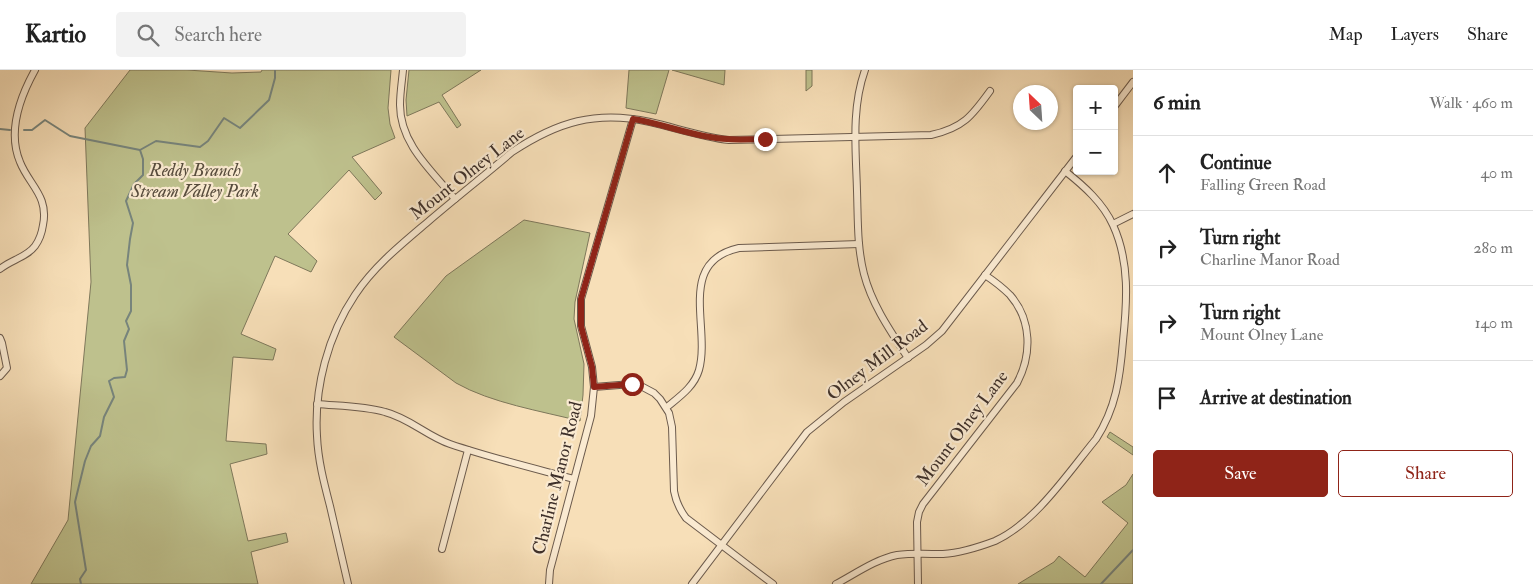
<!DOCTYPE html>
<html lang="en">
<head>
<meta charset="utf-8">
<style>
  :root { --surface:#fff; --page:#f2f2f2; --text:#222; --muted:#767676; --line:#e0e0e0; --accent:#8f2418 }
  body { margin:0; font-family:"IM FELL Double Pica",serif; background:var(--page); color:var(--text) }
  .controls { position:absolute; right:15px; top:15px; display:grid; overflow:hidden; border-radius:5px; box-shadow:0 1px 4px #0004 }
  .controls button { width:45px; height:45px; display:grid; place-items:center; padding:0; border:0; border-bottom:1px solid var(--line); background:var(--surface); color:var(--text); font:25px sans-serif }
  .compass { position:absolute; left:1013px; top:15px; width:45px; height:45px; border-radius:50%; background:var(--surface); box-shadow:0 1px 4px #0004; rotate:335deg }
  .stop { position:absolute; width:15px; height:15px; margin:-11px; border:4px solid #8f2418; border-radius:50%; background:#fff }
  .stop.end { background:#8f2418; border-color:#fff; box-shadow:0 1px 5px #0008 }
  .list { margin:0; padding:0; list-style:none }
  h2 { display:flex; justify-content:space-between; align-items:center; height:65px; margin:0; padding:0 20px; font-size:21px }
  h2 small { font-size:16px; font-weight:400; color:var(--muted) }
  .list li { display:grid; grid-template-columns:32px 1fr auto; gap:15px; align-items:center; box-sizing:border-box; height:75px; padding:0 20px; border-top:1px solid var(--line) }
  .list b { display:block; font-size:19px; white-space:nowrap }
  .list p { margin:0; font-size:16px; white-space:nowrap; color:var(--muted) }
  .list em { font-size:16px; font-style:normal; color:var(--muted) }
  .actions { display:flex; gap:10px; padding:15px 20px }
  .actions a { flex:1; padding:11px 0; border:1px solid var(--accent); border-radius:5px; text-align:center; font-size:18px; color:var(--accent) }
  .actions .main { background:var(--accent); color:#fff }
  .icon { flex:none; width:28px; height:28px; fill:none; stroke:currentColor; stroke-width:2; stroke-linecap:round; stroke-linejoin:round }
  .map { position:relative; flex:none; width:1133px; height:514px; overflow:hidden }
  header { display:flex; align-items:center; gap:30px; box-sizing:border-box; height:70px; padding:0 25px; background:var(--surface); border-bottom:1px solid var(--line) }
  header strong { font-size:24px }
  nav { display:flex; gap:28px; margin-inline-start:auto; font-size:18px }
  .search { width:350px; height:45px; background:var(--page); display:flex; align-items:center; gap:12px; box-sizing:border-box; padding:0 18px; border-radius:5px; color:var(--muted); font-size:19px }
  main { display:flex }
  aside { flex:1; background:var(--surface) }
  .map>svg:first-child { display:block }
</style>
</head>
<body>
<header>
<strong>Kartio</strong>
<div class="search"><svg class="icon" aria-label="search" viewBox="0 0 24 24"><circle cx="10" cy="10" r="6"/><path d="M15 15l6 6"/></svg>Search here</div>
<nav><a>Map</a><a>Layers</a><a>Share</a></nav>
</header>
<main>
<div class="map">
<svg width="1133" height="514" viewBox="0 0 1133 514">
  <rect width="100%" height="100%" fill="#f7dfb8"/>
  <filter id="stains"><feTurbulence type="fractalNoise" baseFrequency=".004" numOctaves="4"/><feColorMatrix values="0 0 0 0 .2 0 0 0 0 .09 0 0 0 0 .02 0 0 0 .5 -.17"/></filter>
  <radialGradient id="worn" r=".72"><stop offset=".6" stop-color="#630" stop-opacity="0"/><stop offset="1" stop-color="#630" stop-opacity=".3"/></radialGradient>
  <g fill="#bec18d" stroke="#7e785b">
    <path d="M130,0H187L232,3L261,2L262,0H391L388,38L390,54L395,68L352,87L382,123L375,130L349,100L288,164L317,191L311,202L275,186L241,264L276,279L273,290L233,287L226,371L266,374L267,384L230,394L248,471L286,463L288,472L251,482L258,514H31L68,450L91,212L85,58Z"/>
    <path d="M409,0H481L442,25L461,55L457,58L439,32L407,46L406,30Z"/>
    <path d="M629,0H669L656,44L626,38Z"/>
    <path d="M672,0H725L724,15Z"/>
    <path d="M806,0H812V16L806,21Z"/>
    <path d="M524,150L590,163L575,232L574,249L584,294L583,325L580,351C541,341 491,333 456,313L394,267L446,206Z"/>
    <path d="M1110,362L1133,377V385L1107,367Z"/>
    <path d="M1133,404V514H1018L1054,492L1059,486L1085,507L1128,453L1102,432L1126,415Z"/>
  </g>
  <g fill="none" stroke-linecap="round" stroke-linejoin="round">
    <g stroke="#77847c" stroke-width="2">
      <path d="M0,59L10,60"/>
      <path d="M24,60H32L45,50L70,66L140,80L156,71L200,77L208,71L224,48L240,58L269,30L275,8V0"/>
      <path d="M81,514L80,509L86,500L75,432L85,391L91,376L100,366L104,347L114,327L109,311L114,308L125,307L127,300L124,271L129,259L126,251L131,241V215L127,195L130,169L133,153L126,131L134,114L143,105V89L140,80"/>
      <path d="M1101,514L1133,480"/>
    </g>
    <defs>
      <g id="street">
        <path d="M403,0C402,11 400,23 400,35C400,74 432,101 455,129"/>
        <path d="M865,0C851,39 856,81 857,121C858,149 857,177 864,204C872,235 891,262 908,288"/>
        <path d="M1114,37L1133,12"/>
        <path d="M1113,154L1133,144"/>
        <path d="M0,199C11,190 27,187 35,176C40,169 42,162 43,155C49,126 29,115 20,92C7,61 20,27 35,0"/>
        <path d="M0,268L2,273L7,298L0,306"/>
        <path d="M594,317L632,314L639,315L654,323L660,329L669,343L672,357L674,421C676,432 680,440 686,448L773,514"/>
        <path d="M317,334C340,336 364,336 385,342C409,348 427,366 450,374C491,388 533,398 574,409"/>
        <path d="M667,337C679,327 694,317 699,300C711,257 676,192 739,178L859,174"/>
        <path d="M442,479L468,380"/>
        <path d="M348,514C342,488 336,462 330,436C324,413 318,390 317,366C314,318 328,265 355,225C375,195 403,173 430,150C457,127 485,105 512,82C557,52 596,40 650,52C677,58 702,67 729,70L931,65C963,58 972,46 990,21"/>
        <path d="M549,514L550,500L591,346L594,317L592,297L581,256V229L633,49"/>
        <path d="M692,514L807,362L844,332L926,275L942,261L1077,86"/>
        <path d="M836,514C855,504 876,489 897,485C912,483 928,484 943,484C960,483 979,477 995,471C1035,453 1068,403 1096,369C1116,338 1120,308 1123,271C1127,232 1130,192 1113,155C1103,133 1084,116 1065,101"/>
        <path d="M918,514L917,452L919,442L923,434L1017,313C1032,285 1032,250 1010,225C1002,217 994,211 985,205"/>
      </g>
    </defs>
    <use href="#street" stroke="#6c5b4d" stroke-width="8"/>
    <use href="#street" stroke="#faead1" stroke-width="6"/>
  </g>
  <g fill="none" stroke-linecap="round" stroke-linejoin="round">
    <path stroke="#8f2418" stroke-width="6" d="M632,314L594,317L592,297L581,256V229L633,49C659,53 684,63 710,67C728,71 746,69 765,69"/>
  </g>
  <g text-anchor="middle" stroke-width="4.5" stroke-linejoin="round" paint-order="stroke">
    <g font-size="18" font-style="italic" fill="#574c3d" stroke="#faead1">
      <text x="195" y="106">Reddy Branch<tspan x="195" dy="21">Stream Valley Park</tspan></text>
    </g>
    <g font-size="18" fill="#3d2f29" stroke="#faead1">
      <text transform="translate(467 103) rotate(-38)" y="6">Mount Olney Lane</text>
      <text transform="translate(877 290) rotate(-37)" y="6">Olney Mill Road</text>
      <text transform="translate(962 358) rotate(-53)" y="6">Mount Olney Lane</text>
      <text transform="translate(557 408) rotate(-76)" y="6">Charline Manor Road</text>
    </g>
  </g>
  <rect width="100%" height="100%" filter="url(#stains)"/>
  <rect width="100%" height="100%" fill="url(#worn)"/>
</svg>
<div class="controls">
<button>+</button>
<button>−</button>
</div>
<svg class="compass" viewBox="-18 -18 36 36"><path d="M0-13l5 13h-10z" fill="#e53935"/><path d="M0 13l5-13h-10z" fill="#767676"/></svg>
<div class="stop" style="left:632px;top:314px"></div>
<div class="stop end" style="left:765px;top:69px"></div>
</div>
<aside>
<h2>6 min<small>Walk · 460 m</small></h2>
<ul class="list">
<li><svg class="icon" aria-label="ahead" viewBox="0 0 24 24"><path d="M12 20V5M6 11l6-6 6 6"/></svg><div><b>Continue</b><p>Falling Green Road</p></div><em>40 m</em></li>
<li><svg class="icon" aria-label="right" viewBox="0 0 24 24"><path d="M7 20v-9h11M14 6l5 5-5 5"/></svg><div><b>Turn right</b><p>Charline Manor Road</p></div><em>280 m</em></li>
<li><svg class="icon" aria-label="right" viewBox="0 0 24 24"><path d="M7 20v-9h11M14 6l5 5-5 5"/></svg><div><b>Turn right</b><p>Mount Olney Lane</p></div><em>140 m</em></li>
<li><svg class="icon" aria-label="arrive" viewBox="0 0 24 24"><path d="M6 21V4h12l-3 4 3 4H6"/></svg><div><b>Arrive at destination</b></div></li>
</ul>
<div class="actions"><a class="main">Save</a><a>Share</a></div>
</aside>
</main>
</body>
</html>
